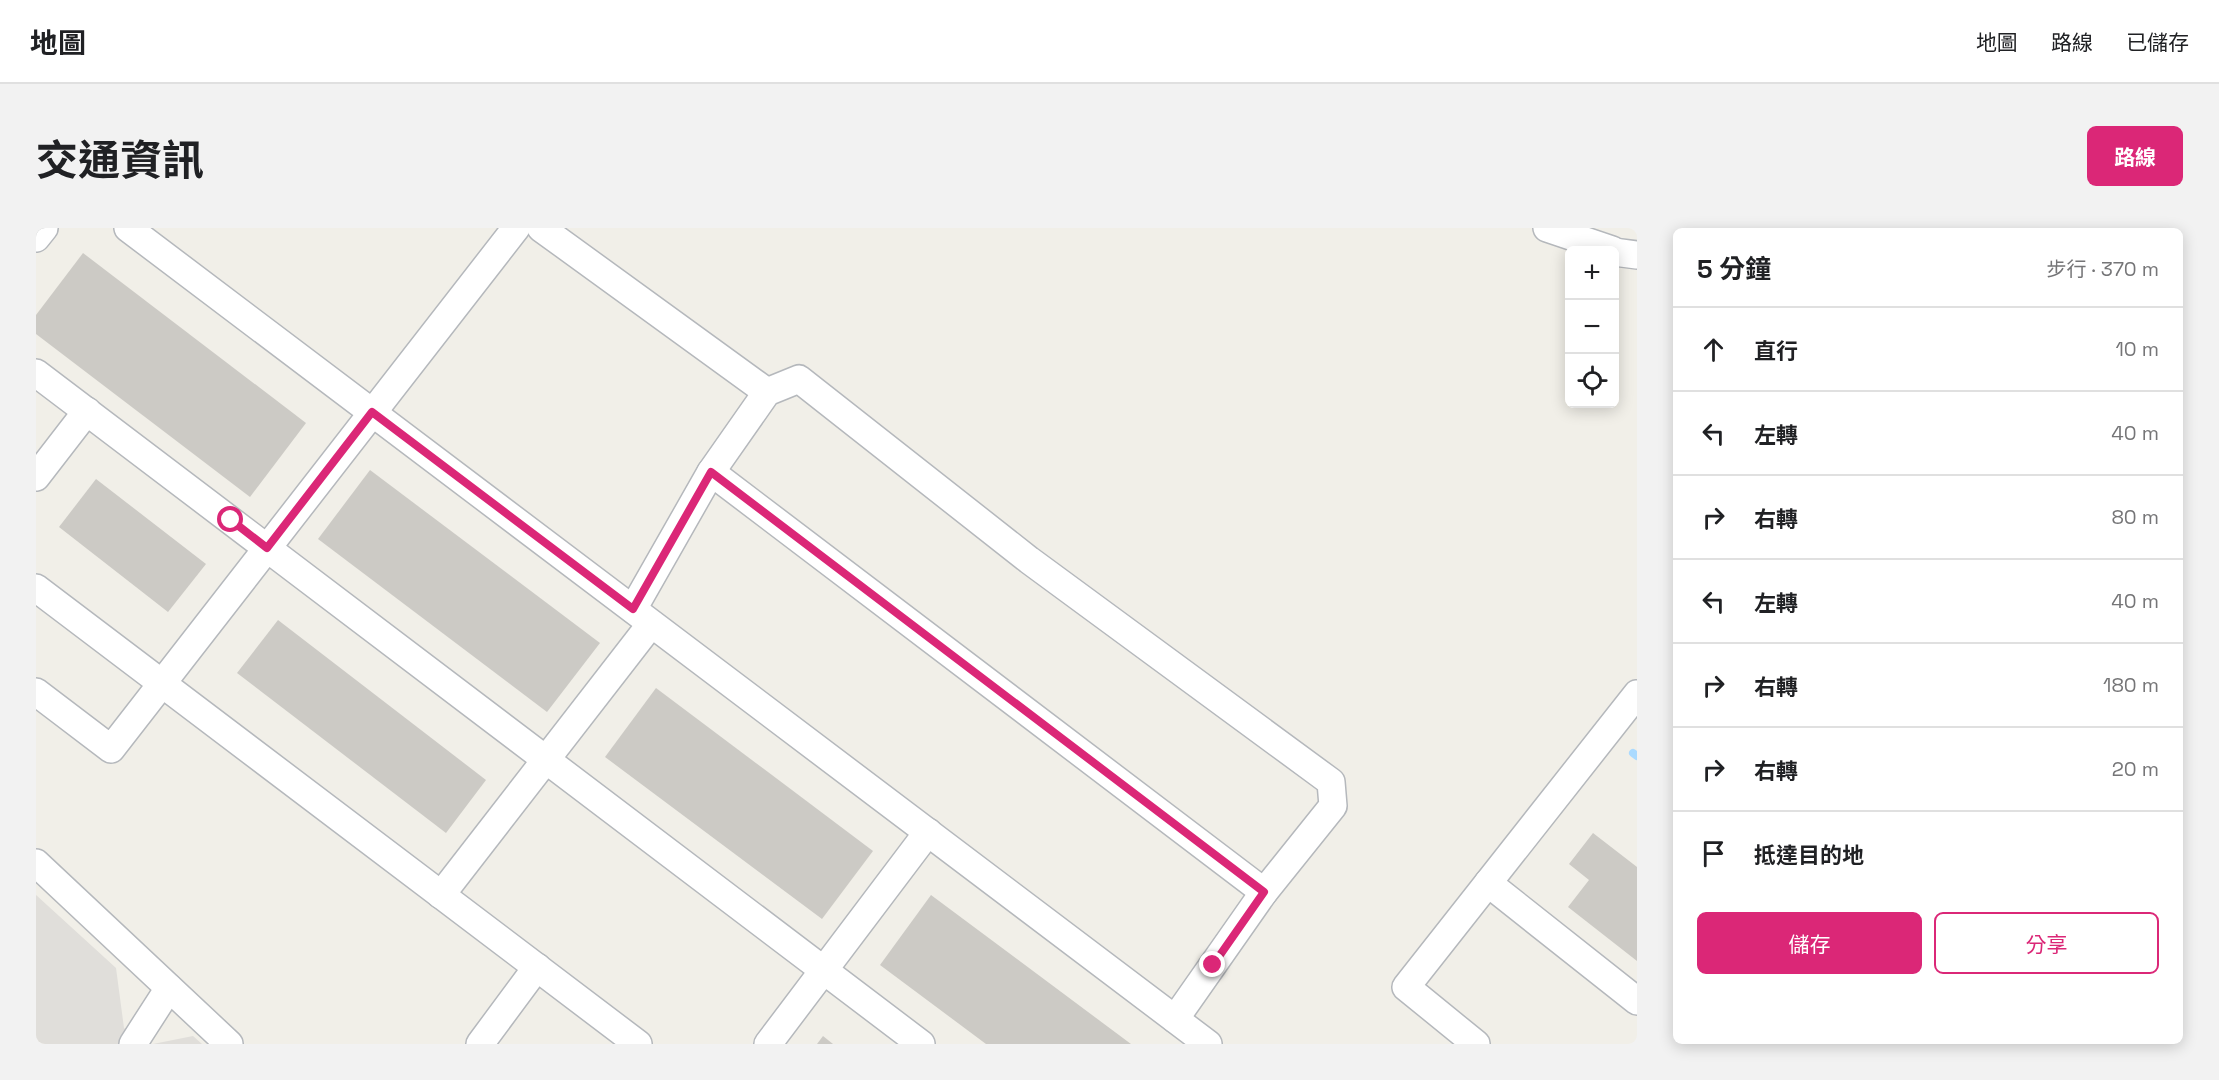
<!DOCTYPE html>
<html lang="zh-TW">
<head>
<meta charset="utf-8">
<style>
  :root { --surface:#fff; --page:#f2f2f2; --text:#202124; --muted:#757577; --line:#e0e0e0; --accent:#db2777 }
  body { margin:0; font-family:"Space Grotesk","Noto Sans TC",sans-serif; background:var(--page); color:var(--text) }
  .controls { position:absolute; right:18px; top:18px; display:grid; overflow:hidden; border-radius:9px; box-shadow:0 3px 15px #0003 }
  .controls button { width:54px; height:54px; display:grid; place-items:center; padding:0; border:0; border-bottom:2px solid var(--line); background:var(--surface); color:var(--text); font:30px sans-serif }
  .stop { position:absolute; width:18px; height:18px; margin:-14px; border:4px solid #db2777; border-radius:50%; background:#fff }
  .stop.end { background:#db2777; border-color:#fff; box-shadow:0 2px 6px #0008 }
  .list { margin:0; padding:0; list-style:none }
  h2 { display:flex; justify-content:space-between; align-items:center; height:78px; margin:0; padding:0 24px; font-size:26px }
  h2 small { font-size:20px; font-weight:400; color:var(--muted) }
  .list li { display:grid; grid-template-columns:39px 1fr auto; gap:18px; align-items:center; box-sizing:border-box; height:84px; padding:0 24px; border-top:2px solid var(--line) }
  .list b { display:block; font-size:22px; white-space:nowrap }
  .list em { font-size:20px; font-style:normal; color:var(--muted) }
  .actions { display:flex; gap:12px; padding:18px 24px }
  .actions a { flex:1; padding:14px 0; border:2px solid var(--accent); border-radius:9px; text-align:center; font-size:21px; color:var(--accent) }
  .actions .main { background:var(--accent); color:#fff }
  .icon { flex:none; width:33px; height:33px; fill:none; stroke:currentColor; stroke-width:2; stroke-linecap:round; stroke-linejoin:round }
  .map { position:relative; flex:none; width:1601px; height:816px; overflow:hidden; border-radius:9px }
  header { display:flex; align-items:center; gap:36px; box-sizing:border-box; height:84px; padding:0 30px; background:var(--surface); border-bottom:2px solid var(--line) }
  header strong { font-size:28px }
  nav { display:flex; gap:33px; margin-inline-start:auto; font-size:21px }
  .intro { display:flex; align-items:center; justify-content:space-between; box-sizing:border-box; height:144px; padding:0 36px }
  h1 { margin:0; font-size:42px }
  .button { padding:15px 27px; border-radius:9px; background:var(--accent); color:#fff; font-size:21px; font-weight:700 }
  main { display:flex; gap:36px; padding:0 36px }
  aside { flex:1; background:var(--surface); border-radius:9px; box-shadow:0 3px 15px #0003 }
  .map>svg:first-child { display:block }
</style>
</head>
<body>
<header>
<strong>地圖</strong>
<nav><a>地圖</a><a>路線</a><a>已儲存</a></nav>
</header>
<div class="intro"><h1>交通資訊</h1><a class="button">路線</a></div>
<main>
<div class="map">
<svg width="1601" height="816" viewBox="0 0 1601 816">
  <rect width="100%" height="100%" fill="#f1efe8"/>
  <g fill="#e0deda">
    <path d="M0,667L80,740L88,800L109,816H0Z"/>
    <path d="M157,808L166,816H117Z"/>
  </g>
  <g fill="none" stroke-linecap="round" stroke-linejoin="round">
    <path stroke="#aadaff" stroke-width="8" d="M1597,525L1601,528"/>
  </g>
  <g fill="#cccac5">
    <path d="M47,25L270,195L214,269L0,106V87Z"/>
    <path d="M334,242L564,415L511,484L282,311Z"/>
    <path d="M60,251L170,336L132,384L23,299Z"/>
    <path d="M242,392L450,552L410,605L201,445Z"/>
    <path d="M620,460L837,623L786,691L569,529Z"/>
    <path d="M1557,605L1601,639V733L1532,679L1553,652L1533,636Z"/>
    <path d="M895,667L1095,816H950L844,737Z"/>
    <path d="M787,808L797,816H781Z"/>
  </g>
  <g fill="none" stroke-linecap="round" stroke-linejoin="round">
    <defs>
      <g id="minor">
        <path d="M92,0L1172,816"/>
        <path d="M505,0L731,164"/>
        <path d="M1511,0L1576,22"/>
        <path d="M0,10L8,0"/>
        <path d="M1578,24L1601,27"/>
        <path d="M0,145L885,816"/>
        <path d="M675,244L1228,664"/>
        <path d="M0,249L51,183"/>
        <path d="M0,360L602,816"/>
        <path d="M597,381L675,244L731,164L763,151L993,332L1295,554L1297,578L1228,664L1139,791"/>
        <path d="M0,464L75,521L480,0"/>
        <path d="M0,635L193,816"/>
        <path d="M1452,655L1601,773"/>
        <path d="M405,667L615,396"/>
        <path d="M97,816L133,760"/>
        <path d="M444,816L501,739"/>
        <path d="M732,816L892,604"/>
        <path d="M1440,816L1370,759L1601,466"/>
      </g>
    </defs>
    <use href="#minor" stroke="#b5b8bc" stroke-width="30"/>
    <use href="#minor" stroke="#fff" stroke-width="27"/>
  </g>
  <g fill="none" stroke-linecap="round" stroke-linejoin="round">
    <path stroke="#db2777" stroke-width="8" d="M195,292L231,320L336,184L597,381L675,244L1228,664L1177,737"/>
  </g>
</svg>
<div class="controls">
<button>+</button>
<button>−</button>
<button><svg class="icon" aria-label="locate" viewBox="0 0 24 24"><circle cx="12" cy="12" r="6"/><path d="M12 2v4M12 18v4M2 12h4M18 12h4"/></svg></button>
</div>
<div class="stop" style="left:195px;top:292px"></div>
<div class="stop end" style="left:1177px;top:737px"></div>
</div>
<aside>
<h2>5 分鐘<small>步行 · 370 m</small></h2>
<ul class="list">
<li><svg class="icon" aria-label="ahead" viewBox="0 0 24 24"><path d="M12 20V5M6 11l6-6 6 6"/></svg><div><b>直行</b></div><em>10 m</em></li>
<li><svg class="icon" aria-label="left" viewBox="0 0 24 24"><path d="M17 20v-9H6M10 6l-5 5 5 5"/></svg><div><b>左轉</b></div><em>40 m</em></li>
<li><svg class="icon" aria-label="right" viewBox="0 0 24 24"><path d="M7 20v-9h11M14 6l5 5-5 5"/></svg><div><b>右轉</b></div><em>80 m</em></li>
<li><svg class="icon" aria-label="left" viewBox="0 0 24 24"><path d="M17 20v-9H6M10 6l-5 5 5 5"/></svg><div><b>左轉</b></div><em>40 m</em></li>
<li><svg class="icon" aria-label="right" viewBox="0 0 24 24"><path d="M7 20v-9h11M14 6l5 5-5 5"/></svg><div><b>右轉</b></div><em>180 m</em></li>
<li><svg class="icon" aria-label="right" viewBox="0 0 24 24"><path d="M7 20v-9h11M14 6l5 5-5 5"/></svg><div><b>右轉</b></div><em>20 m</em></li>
<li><svg class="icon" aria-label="arrive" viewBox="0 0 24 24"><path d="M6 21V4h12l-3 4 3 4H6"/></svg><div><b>抵達目的地</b></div></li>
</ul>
<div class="actions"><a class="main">儲存</a><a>分享</a></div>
</aside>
</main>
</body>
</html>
